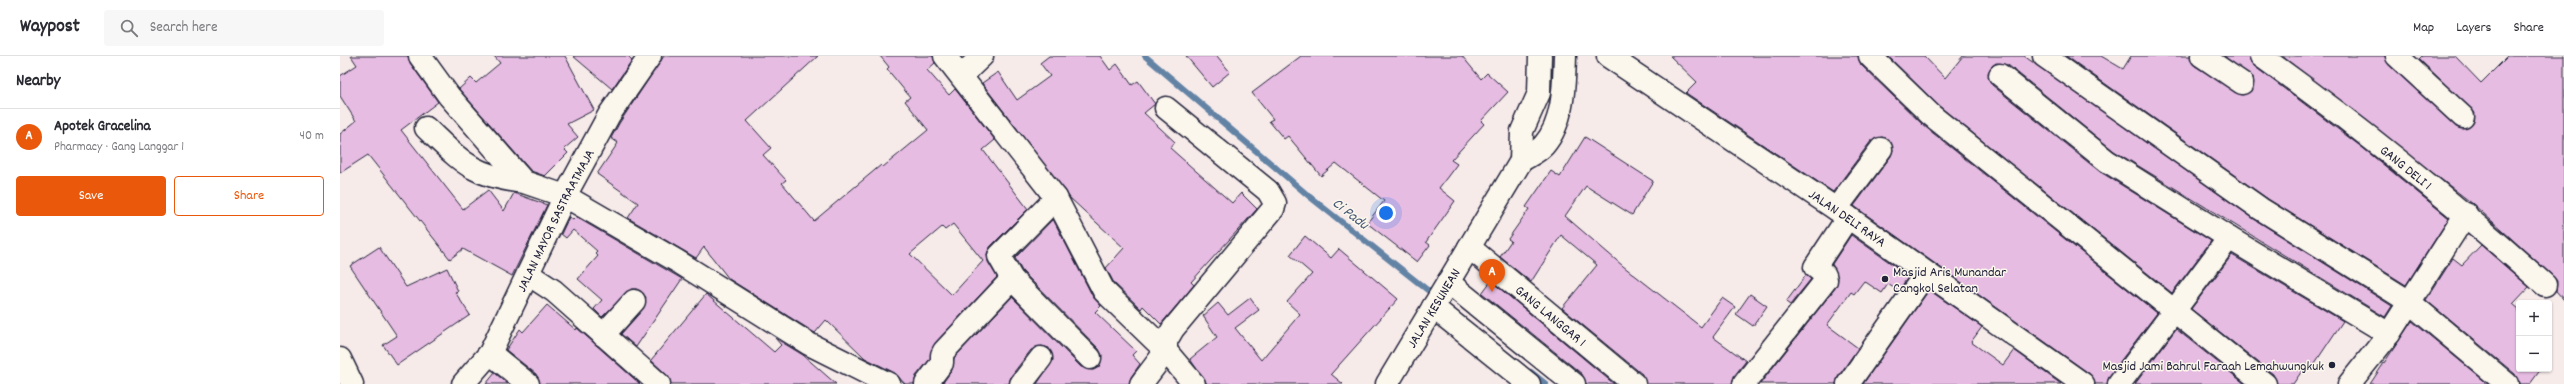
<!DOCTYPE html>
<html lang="en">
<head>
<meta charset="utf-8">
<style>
  :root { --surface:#fff; --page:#f7f7f7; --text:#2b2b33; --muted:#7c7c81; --line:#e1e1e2; --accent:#ea580c }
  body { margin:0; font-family:Dekko,sans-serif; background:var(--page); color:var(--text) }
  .controls { position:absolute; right:12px; bottom:12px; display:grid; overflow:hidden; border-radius:4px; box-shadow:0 1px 3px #0004 }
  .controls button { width:36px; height:36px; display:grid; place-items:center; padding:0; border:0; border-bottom:1px solid var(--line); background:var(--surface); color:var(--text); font:20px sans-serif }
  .you { position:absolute; left:1046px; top:157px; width:14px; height:14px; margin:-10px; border:3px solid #fff; border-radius:50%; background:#1a73e8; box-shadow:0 0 0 6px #1a73e833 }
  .badge { display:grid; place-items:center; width:26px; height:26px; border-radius:50%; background:var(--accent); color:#fff; font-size:13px; font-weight:700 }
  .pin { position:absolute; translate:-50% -33px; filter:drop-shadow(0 1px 2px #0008) }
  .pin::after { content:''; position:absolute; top:21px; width:14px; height:12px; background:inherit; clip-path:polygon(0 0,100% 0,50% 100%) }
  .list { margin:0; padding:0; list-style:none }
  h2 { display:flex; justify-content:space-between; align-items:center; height:52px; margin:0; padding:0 16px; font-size:17px }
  h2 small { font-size:13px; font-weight:400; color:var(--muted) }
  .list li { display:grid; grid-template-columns:26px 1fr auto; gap:12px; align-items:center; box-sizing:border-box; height:56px; padding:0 16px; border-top:1px solid var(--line) }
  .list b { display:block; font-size:15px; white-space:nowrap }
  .list p { margin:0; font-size:13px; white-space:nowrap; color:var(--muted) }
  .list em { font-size:13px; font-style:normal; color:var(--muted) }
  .actions { display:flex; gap:8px; padding:12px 16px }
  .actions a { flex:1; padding:9px 0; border:1px solid var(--accent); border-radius:4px; text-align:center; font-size:14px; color:var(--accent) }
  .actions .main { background:var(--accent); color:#fff }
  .icon { flex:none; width:22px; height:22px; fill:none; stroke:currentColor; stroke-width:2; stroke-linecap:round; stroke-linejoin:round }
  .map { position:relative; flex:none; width:2224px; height:328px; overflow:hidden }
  header { display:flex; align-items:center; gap:24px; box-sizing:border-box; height:56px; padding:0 20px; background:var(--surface); border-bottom:1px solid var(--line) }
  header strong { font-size:19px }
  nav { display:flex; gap:22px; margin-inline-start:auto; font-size:14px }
  .search { width:280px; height:36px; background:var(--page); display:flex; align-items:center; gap:10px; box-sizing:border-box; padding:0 14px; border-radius:4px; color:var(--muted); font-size:15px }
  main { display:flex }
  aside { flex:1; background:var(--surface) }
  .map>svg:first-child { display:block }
</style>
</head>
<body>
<header>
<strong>Waypost</strong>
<div class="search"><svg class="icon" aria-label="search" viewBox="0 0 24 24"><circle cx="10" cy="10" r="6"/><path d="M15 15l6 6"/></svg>Search here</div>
<nav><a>Map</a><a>Layers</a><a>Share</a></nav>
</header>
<main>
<aside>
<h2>Nearby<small></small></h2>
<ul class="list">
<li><span class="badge">A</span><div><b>Apotek Gracelina</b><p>Pharmacy · Gang Langgar 1</p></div><em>40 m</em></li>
</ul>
<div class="actions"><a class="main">Save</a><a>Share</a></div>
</aside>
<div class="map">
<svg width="2224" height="328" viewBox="0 0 2224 328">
  <rect width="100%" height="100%" fill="#f7ebea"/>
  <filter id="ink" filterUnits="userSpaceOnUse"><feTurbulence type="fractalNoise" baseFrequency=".025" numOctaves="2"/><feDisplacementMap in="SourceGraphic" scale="8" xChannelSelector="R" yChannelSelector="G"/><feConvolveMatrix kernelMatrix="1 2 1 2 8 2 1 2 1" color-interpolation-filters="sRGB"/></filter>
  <g filter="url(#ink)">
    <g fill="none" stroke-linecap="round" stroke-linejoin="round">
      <g stroke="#6383a5" stroke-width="6">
        <path d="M805,0L970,141L1095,240"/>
        <path d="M1191,316L1206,328"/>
      </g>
    </g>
    <g fill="#e7bce3" stroke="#22223b" fill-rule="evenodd">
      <path d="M11,0H68L70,7L98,46L61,74L123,153L148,134L164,155L174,137L207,149L172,220L123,193L110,203L28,99L0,117V78L16,65L0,40V20L17,9Z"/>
      <path d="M154,0H225L254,54L227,68L238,81L224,93L228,97L205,120L191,115L119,33L131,22L136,27L160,7Z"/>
      <path d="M233,0H288L292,4L272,33Z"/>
      <path d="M324,0H478L407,65L431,92L423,99L446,124L442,127L474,165L541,109L543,111L588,74L565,45L570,41L547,13L549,11L540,0H593L595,7L587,14L609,39L615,33L655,84L643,94L688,153L650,191L647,198L648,206L657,221L595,287L590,303L576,320L574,328H565L555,317L525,302L486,264L475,277L389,223L364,191L356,202L288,162L298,147L257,118L278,87L271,82L280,66ZM613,168L643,205L612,239L570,198L602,171L605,174Z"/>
      <path d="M709,0H760L770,14L777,8L792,29L798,25L815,48L804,57L835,86L830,92L892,147L901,137L917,153L851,226L854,229L821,268L803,250L801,253L774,227L766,212L784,192L730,142L642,27L658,16L677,44L710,20L700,7Z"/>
      <path d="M846,0H877L890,16L872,31Z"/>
      <path d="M961,0H1122L1141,23L1147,17L1168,36L1141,65L1144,68L1111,104L1117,108L1099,132L1115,145L1086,186L1090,189L1077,206L1027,167L1044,145L996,107L981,120L948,80L944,83L929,65L933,63L912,37Z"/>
      <path d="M1330,0H1518L1521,9L1583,69L1817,257L1769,320L1767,328H1755L1750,318L1514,150L1551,100L1553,94L1549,83L1542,81L1531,85L1493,136L1346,37L1357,26Z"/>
      <path d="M1548,0H1584L1605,22L1623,0H1684L1914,163L2052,250L2045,261L1774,95L1668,9L1656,7L1651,11L1648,17L1652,29L1759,115L1871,185L1832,237L1599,50Z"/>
      <path d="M1726,0H1761L1783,13L1791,0H1850L1855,10L1902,39L1913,34V22L1884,0H1909L1914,10L2023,92L2109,162L2066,229L1928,143Z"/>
      <path d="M1942,0H2045L2049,9L2121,73L2132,69L2135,57L2079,3L2082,0H2115L2141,27L2168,0H2224V244L2216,235L2217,225L2213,220L2133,148Z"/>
      <path d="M1245,81L1313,125L1292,159L1246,130L1225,160L1283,210L1361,271L1382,242L1395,251L1373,281L1406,305L1394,320L1392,328H1306L1302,318L1222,252L1257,209L1221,179L1191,226L1160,201L1171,185L1168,183L1189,153L1186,151L1211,115L1220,121Z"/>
      <path d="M229,161L233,164L236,161L342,223L296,291L281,278L303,253L306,241L297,233H291L262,261L254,253L262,244L238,223L258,200L255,197L257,195L233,174L226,182L221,178Z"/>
      <path d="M713,163L753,241L761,250L755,256L796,295L792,299L800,308L791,321L789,328H697L713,304L709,292L702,290L691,294L671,320L669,328H602L612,314L614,302L672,241L741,311L753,314L759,311L762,299L759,293L682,215L675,202Z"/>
      <path d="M1511,179L1569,220L1558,235L1548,228L1542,237L1524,225L1514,238L1511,236L1487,269L1518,292L1498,321L1496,328H1420L1496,231L1498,222L1492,208Z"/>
      <path d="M965,180L991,202L999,193L1058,243L991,318L1003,328H867L850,303L877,281L863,260L878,247L888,259L910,242L919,254L895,272L921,304L960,258L947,246L972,218L950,199Z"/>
      <path d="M2141,189L2189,231L2173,248L2179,253V313H2201L2190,328H2179L2175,318L2086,244L2113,202L2122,209Z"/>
      <path d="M39,191L66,231L107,212L118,235L115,236L130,259L57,309L43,289L57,280L10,210Z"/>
      <path d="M1892,199L2003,265L1971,313L1966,309L1953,328H1937L1933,318L1851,253Z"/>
      <path d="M1466,219L1471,223L1450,249L1446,246Z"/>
      <path d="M1151,225L1274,328H1246L1242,318L1142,237Z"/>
      <path d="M1589,234L1642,271L1631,286L1663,309L1674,294L1721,328H1523Z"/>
      <path d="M366,238L434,296L441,289L435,282L463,299L496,328H331L327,319L311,304Z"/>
      <path d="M1410,238L1427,250L1413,270L1396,258Z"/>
      <path d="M207,249L236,274L237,272L300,328H200L196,318L166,294L180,273L183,276Z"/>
      <path d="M2072,265L2148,328H2030Z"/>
      <path d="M1836,273L1905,328H1795Z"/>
      <path d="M155,317L168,328H146Z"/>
    </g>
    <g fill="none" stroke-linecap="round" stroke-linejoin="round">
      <defs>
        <g id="minor">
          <path d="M80,0L109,40L184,126L225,140L337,205L469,288L549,328"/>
          <path d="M605,0L716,142L764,235L826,295L854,328"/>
          <path id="s1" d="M1268,0L1508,161L1743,328"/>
          <path d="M1530,0L1591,59L1925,328"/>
          <path d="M1704,0L1921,153L2068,245L2167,328"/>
          <path d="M1862,0L1902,27"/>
          <path id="s2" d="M1921,0C2020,71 2115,148 2205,229"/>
          <path d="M2057,0L2123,61"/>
          <path d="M1660,19L1767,105L1889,182"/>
          <path d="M621,20L642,0"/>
          <path d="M86,72C122,106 132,120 184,126"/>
          <path d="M716,142L659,200L672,223L750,302"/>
          <path d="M1496,153L1541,93"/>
          <path id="s3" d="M1129,191L1294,328"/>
          <path d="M188,218L214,235L319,328"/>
          <path d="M1108,226L1234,328"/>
          <path d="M1093,251L1189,328"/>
          <path d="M263,279L294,245"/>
          <path d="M150,297L188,328"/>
          <path d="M0,303L12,328"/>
          <path id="s4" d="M123,328L150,297L225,140L269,59L310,0"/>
          <path d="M586,328L602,307V299L604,295L672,223"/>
          <path d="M681,328L701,302"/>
          <path d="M801,328L826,295V285L833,273L933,153L935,147L928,135L826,52"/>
          <path d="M1404,328L1486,224L1485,219L1475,211L1508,161"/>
          <path d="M1508,328L1586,217"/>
          <path d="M1779,328L1889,182L2049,278"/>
          <path d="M2009,328L2049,278L2126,158"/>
        </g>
        <g id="highway">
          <path d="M1181,105L1182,75L1199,37L1200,0"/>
          <path id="s5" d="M1047,328L1181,105C1188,100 1198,96 1204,89C1224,66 1224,29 1225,0"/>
        </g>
      </defs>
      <use href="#minor" stroke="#22223b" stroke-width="25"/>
      <use href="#highway" stroke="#22223b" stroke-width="25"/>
      <use href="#minor" stroke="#fbf7ec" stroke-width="22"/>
      <use href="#highway" stroke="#fbf7ec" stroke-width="22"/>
    </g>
  </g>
  <g fill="#22223b" stroke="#fbf7ec" stroke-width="1.5">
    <circle cx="1545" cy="223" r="4"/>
    <circle cx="1992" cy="309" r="4"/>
  </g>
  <g text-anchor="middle" stroke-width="3" stroke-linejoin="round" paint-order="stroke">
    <g font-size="14" fill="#22223b" stroke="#fbf7ec">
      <text dy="5" stroke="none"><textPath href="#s2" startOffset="183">GANG DELI 1</textPath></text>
      <text dy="5" stroke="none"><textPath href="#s1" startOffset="289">JALAN DELI RAYA</textPath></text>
      <text dy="5" stroke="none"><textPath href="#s4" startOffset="189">JALAN MAYOR SASTRAATMAJA</textPath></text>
      <text dy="5" stroke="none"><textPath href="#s5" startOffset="89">JALAN KESUNEAN</textPath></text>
      <text dy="5" stroke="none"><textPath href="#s3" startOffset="107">GANG LANGGAR 1</textPath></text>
    </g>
    <g font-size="14" fill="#22223b" stroke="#fbf7ec" text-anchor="start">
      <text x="1553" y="220">Masjid Aris Munandar<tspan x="1553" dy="16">Cangkol Selatan</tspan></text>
      <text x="1984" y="314" text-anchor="end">Masjid Jami Bahrul Faraah Lemahwungkuk</text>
    </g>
    <g font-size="15" font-style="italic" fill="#485a79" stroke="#fbf7ec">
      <text transform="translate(1011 157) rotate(38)" y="5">Ci Padu</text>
    </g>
  </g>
</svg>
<div class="controls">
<button>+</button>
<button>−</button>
</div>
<div class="you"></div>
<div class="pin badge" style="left:1152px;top:236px">A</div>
</div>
</main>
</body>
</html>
